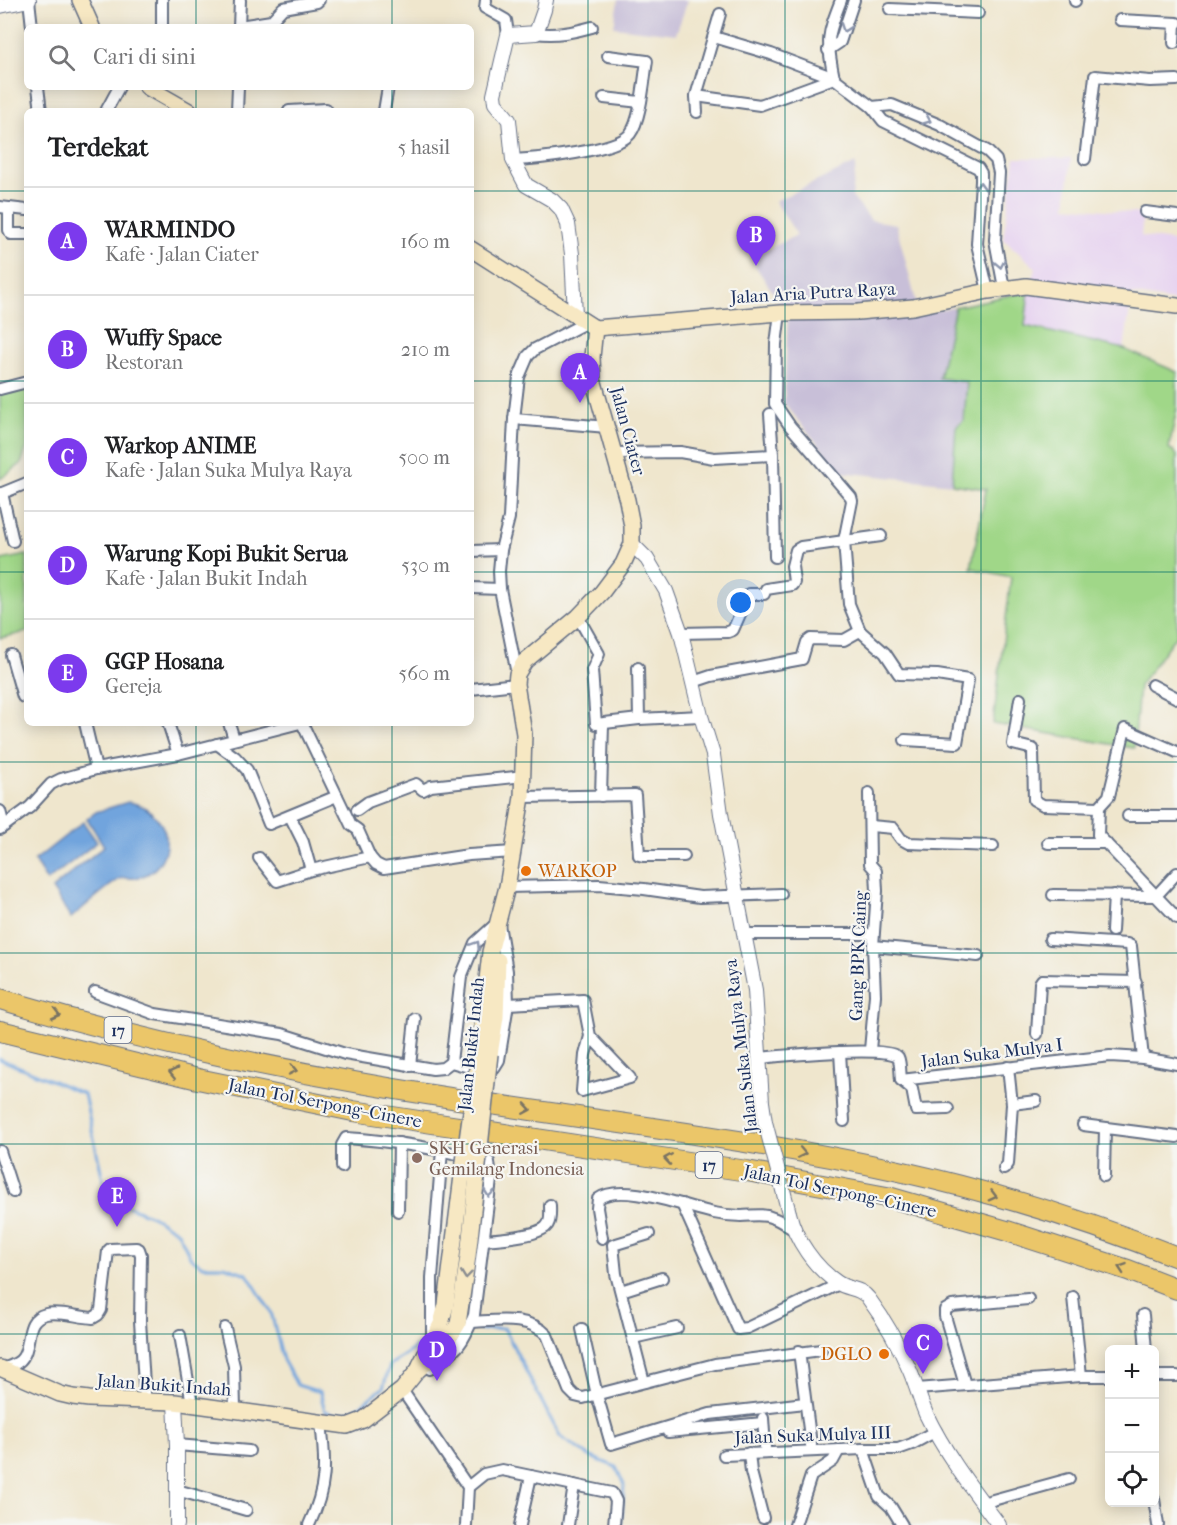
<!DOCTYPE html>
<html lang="id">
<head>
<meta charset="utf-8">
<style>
  :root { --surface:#fff; --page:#f2f2f2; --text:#202124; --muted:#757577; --line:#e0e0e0; --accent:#7c3aed }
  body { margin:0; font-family:"IM FELL French Canon",serif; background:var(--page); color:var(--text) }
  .controls { position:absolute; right:18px; bottom:18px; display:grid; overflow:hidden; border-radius:9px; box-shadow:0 3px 15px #0003 }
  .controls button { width:54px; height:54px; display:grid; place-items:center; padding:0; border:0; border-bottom:2px solid var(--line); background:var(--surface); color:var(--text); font:30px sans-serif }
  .you { position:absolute; left:741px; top:603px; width:21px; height:21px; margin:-15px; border:4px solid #fff; border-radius:50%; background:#1a73e8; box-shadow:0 0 0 9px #1a73e833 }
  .badge { display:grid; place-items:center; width:39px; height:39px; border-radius:50%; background:var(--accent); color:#fff; font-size:20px; font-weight:700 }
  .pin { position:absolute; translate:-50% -50px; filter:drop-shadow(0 2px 3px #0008) }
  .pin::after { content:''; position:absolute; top:32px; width:21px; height:18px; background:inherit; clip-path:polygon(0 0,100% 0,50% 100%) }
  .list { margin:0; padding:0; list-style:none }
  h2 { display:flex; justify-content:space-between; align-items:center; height:78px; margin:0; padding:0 24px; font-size:26px }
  h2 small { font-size:20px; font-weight:400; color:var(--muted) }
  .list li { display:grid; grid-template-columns:39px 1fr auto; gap:18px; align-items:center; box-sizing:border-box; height:108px; padding:0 24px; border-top:2px solid var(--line) }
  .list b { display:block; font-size:22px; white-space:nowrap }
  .list p { margin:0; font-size:20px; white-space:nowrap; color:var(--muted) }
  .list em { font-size:20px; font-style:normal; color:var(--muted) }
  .icon { flex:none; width:33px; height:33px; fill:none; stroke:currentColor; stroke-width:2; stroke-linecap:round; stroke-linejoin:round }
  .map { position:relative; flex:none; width:1177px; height:1525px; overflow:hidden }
  .search { position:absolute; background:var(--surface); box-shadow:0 3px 15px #0003; left:24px; top:24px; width:450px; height:66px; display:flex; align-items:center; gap:15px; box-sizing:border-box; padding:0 21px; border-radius:9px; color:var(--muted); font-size:22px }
  .panel { position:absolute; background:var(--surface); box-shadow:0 3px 15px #0003; left:24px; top:108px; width:450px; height:618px; border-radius:9px }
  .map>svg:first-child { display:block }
</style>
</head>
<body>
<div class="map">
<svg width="1177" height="1525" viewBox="0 0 1177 1525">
  <rect width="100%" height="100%" fill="#f6f6f2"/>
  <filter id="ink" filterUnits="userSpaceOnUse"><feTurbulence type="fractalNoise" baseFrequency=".0167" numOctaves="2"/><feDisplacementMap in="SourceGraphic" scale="12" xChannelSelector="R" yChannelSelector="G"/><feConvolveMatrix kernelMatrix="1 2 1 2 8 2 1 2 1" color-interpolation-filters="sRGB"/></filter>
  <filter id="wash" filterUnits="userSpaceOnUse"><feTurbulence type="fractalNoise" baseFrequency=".008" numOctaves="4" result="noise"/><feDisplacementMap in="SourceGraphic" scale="24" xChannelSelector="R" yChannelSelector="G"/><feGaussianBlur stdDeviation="1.35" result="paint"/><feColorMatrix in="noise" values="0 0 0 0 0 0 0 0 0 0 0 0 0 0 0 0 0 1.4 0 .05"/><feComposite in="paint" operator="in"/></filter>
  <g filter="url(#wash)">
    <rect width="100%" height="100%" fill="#efe6cd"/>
    <path fill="#e6d2f0" d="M1015,158H1071L1066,206L1143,214L1141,236L1177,242V302L1132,294L1124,349L1024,326L1029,291L1036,268L1003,239Z"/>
    <g fill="#c8bfd8">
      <path d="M618,0H688L676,34L614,27Z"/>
      <path d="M856,163L852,197L871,220L896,224L919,313L955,307L939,378L967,382L964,420L956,427L952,484L841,472L784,403L788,315L750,258L797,235L775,201Z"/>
    </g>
    <g fill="#a0d788" stroke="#5e8373" stroke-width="1.5">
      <path d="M1029,291L1025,326L1124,349L1177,372V408L1169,448L1177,455V634L1139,686L1134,748L993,724L1011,577L971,568L986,489L952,484L956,427L964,420L967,382L939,378L955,307Z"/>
      <path d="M27,384V447L21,464L0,479V393Z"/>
      <path d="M27,555V632L0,638L1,560Z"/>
    </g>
    <g fill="#71a4dd" stroke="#466a9e" stroke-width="1.5">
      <path d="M128,802C143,804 153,811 161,824C174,846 161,873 136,878C132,879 126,877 122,878C113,881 81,910 71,918L52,889L104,846L87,819L96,812Z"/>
      <path d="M83,822L97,842L47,881L34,861Z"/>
    </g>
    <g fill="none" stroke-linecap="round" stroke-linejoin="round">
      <g stroke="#71a4dd" stroke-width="3">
        <path d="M0,1059L84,1094L107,1198L152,1216L178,1232L191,1258L203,1266H224L247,1274L271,1312L283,1360L297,1385L320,1392L325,1411L336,1415L353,1411L383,1388L390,1365L421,1344"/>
        <path d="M479,1330L504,1328L560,1437L591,1457L616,1467L624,1485L621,1525"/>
      </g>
    </g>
  </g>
  <g filter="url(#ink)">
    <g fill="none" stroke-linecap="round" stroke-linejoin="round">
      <defs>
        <g id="minor">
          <path d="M29,0L32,27"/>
          <path d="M486,0L485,8L506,20L508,35"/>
          <path d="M1075,1V0"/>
          <path d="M890,9L978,13"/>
          <path d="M1120,20L1177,23"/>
          <path d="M239,26L271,21L283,8L317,2L319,0"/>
          <path d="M162,27V0"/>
          <path d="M239,27L240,0"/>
          <path d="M536,33C556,36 573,32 592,27"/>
          <path d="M714,37L771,54L834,78L872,107L883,121L978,168L981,173V181L977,244L988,291"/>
          <path d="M1174,43L1175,23"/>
          <path d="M828,50L840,42L854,0"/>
          <path d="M834,78C826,40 827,36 841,0"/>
          <path d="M38,87L41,111"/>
          <path d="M696,96L760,105L834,78"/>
          <path d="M604,98L640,102"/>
          <path d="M872,107L892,105L940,125L987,151L996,160L999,173L995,240L1004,288"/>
          <path d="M106,111L119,87"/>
          <path d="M237,111L238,87"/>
          <path d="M289,111L326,109"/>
          <path d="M384,111L388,87"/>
          <path d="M697,112L696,96L720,14"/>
          <path d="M1085,159L1095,76L1150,81L1177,80"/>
          <path d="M513,160C536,159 617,151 630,134C641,120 644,79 647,61L608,56"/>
          <path d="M0,207L27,210"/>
          <path d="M9,208V230L11,234H27"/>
          <path d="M1145,212L1177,216"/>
          <path d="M780,313L776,344L775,404L790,426L851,497L852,501L844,541L849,604L860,631L885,653L899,674L937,675L968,680L957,743L905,740"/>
          <path d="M0,389L27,382"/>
          <path d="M770,414L773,455L775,557"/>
          <path d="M514,419L607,427"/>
          <path d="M614,453L680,452L714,458L773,455"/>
          <path d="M2,493L13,541"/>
          <path d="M0,494L27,483"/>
          <path d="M471,551L501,550"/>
          <path d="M471,588L500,589"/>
          <path d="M578,617L599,654L592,670L596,724L639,719L701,716"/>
          <path d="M681,633L728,632L733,630L749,594H764L766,589L792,585L794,582L792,566L796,550L801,547L881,536"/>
          <path d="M11,655L23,697"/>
          <path d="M638,668L639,719"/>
          <path d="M517,674L500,589L499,571L501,550L509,518L514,419L519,377L528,356L535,349L585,323"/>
          <path d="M693,682L711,676L802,659L807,642L811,639L844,640L860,631"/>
          <path d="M1152,685L1177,698"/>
          <path d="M471,689L516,684"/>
          <path d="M1020,699L1013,744L1033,749L1034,800L1043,805L1099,807"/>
          <path d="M85,723L96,769"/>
          <path d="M168,723L178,754"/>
          <path d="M229,723L234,739"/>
          <path d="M302,723L351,825L358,830L370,857L376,864L384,868L469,855L513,852"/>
          <path d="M217,744L235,757L247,770L269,824L337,796"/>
          <path d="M869,793L870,864L876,871L877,891L873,946L875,995L870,1050"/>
          <path d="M601,796L603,724"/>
          <path d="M522,797L635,795L639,855L643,856H684"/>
          <path d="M357,810L368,802L416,784L423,790L431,786L524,776"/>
          <path d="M0,811L4,826"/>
          <path d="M1128,816H1177"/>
          <path d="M871,826L893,828L901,839L908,843L993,846"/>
          <path d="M0,829L30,807L51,784L61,779L96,769L178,754L300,723"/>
          <path d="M1048,843H1106"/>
          <path d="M259,858L277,881L311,870L303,842L290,816"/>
          <path d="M311,870L370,857"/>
          <path d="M1177,873L1156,896L1177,918"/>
          <path d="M507,887L599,885L644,889L700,897L781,894"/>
          <path d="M1053,895L1156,896"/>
          <path d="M1156,896L1098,835L1099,807L1109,796L1125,729L1177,752"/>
          <path d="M1112,931L1114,895"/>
          <path d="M744,934H867"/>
          <path d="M1050,939L1127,944L1131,946L1143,1058"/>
          <path d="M873,946L978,956"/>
          <path d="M95,992L155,1014L282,1034L345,1054L433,1069L443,1068L451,1062L476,1069L494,1068L499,1060L508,1004L507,971L499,924"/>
          <path d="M508,1004L583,1000L590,1036L630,1078L582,1091L585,1055L590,1036"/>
          <path d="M1037,1034L1040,983L1042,980L1136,982"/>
          <path d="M840,1052L844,1121"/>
          <path d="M760,1058C779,1056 890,1045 898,1057C901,1063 900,1074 901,1080L1110,1056L1143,1058L1177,1064"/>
          <path d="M451,1062L461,977L475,943L497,923"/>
          <path d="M410,1066L415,1019"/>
          <path d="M901,1080L912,1089L916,1110L948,1109"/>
          <path d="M1012,1104L1036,1101"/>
          <path d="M1083,1125L1177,1137"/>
          <path d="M0,1151L13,1192"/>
          <path d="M342,1167V1145L346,1138C395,1141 442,1149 489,1162L491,1180L474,1315C462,1347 457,1349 430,1369"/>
          <path d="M1004,1169L1008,1164L1012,1104L1008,1067"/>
          <path d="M1104,1176L1105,1128"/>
          <path d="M682,1204L738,1329L747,1328L839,1284"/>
          <path d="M398,1211L399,1143"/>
          <path d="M602,1238L597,1208L598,1199C621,1181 688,1208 714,1213C723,1215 732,1216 741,1216C752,1216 763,1213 773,1218C780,1220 787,1226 793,1229"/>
          <path d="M484,1240C496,1239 543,1236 548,1224C551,1220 550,1211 550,1205"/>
          <path d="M621,1291L662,1278"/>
          <path d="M1073,1297L1081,1376"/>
          <path d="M1143,1315L1146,1350"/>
          <path d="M471,1322C496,1321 529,1315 547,1335L569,1390L575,1396L583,1398L715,1364L821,1350"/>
          <path d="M225,1328L234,1366L235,1410"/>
          <path d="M582,1329L597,1395L611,1444L710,1414L805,1403"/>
          <path d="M180,1335L192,1404"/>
          <path d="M432,1336V1278L442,1150"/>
          <path d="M633,1338L677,1328"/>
          <path d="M799,1351L811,1445"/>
          <path d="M3,1369C10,1366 19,1364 23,1357C32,1343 24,1319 46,1314C59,1311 78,1317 93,1318L98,1315L101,1310L108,1251L110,1249L136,1248L139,1249L141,1255L140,1321L145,1400"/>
          <path d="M1154,1376H1177"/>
          <path d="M644,1382L616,1274L613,1245L649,1234"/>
          <path d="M965,1385L945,1316V1310L952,1306L1028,1299"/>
          <path d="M405,1387L402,1390L468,1487L466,1525"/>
          <path d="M917,1389L1081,1376H1110"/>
          <path d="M763,1418L765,1447"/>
          <path d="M668,1432L763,1423"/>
          <path d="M177,1445L249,1451"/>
          <path d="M863,1449L879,1496L891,1507L902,1525"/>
          <path d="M749,1453L751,1472L763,1518"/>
          <path d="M724,1455L863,1449H898L912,1444L936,1431"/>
          <path d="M468,1487L484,1474L502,1470L612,1493L616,1501L614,1525"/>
          <path d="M177,1490L246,1510"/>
          <path d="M1154,1499L1158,1525"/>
          <path d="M982,1503L1069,1479"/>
          <path d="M309,1525C327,1487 326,1464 321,1423"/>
          <path d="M520,1525L531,1476"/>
          <path d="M568,1525L574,1485"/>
          <path d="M795,1525L811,1476L833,1461L839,1450"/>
        </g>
        <g id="tertiary">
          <path d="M546,0L544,10L536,33L508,35L494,95L495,103L509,120L513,160L526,185L552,200L561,209L568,224L572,254L575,315"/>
          <path d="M0,6L29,0"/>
          <path d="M632,544L647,559L666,591L681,633L701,716L713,755L721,814L755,990L762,1102L765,1122"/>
          <path d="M789,1213C795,1239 815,1268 838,1283C849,1290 860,1287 869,1299C886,1322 899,1345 910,1371C916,1385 920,1400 926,1414C945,1454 973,1490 999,1525"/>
          <path d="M175,1402L177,1445V1525"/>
        </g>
        <g id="secondary">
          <path d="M80,0L92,27"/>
          <path d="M147,87L189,111"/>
          <path d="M471,249L595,328L780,313L858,312L913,307L988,291L1026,286L1177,306"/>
          <path d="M479,1054L490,952L507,887L522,797L524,734L516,684L517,674L525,661L578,617L602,592L623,564L632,544V526L627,500L593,379L592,357L595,328"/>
          <path d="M490,1054L496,1017L498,960"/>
          <path d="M420,1365L441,1324L446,1305L462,1176"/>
          <path d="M0,1368L60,1394L73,1397L89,1399L175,1402L347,1426L363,1420L402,1390L418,1370L436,1355L449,1338L458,1324L468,1256L477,1175"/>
        </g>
        <g id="motorway">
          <path d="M0,999C118,1034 239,1062 360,1083C539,1115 721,1132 899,1171C993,1192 1087,1221 1177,1257"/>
          <path d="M0,1031L198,1079L353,1111L747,1171L892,1198L1007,1231L1128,1270L1177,1289"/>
        </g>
      </defs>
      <use href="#minor" stroke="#656f85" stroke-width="14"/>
      <use href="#tertiary" stroke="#656f85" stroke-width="16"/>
      <use href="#secondary" stroke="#656f85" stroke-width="18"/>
      <use href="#motorway" stroke="#656f85" stroke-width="22"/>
      <use href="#minor" stroke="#fff" stroke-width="10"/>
      <use href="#tertiary" stroke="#fff" stroke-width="14"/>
      <use href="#secondary" stroke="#f7e8c3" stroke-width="15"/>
      <use href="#motorway" stroke="#ebc669" stroke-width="20"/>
      <defs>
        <path id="tertiary-bridge" d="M765,1122L789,1213"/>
        <g id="secondary-bridge">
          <path d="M477,1175L490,1054"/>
          <path d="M462,1176L479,1054"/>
        </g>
      </defs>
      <use href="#tertiary-bridge" stroke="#656f85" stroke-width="16" stroke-linecap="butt"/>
      <use href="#secondary-bridge" stroke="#656f85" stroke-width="18" stroke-linecap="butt"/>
      <use href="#tertiary-bridge" stroke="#fff" stroke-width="14"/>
      <use href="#secondary-bridge" stroke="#f7e8c3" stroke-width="15"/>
    </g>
    <defs><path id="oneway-chevron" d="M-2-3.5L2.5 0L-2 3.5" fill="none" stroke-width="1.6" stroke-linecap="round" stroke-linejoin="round" transform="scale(1.5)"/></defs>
    <g stroke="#8d97ae">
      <use href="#oneway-chevron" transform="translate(845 28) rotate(109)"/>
      <use href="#oneway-chevron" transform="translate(927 120) rotate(22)"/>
      <use href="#oneway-chevron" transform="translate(980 186) rotate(-88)"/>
      <use href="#oneway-chevron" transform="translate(1000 264) rotate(79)"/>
      <use href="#oneway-chevron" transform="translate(476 945) rotate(-57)"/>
      <use href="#oneway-chevron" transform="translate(489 1193) rotate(97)"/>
    </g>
    <g stroke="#797363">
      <use href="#oneway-chevron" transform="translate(56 1014) rotate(14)"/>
      <use href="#oneway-chevron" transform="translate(293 1070) rotate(12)"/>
      <use href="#oneway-chevron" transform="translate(173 1073) rotate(-167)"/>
      <use href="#oneway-chevron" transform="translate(527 1109) rotate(9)"/>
      <use href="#oneway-chevron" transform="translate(802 1153) rotate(11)"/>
      <use href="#oneway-chevron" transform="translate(668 1159) rotate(-171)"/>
      <use href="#oneway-chevron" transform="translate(993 1196) rotate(15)"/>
      <use href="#oneway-chevron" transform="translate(1122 1268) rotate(-161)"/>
    </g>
    <use stroke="#898c90" href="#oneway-chevron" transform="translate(466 1275) rotate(97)"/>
  </g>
  <path fill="none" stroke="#0f766e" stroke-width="1.5" stroke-opacity="0.55" d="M196,0V27M392,0V27M588,0V1525M785,0V1525M981,0V1525M196,87V111M392,87V111M0,191H27M471,191H1177M0,381H27M471,381H1177M0,572H27M471,572H1177M196,723V1525M392,723V1525M0,762H1177M0,953H1177M0,1144H1177M0,1334H1177"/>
  <g fill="#e8710a" stroke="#f6f6f2" stroke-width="2">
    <circle cx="526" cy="871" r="6"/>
    <circle cx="884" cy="1354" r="6"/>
  </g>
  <circle fill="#8d6e63" stroke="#f6f6f2" stroke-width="2" cx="417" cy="1158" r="6"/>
  <g text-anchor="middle" stroke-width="4.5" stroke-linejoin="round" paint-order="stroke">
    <g fill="#f6f6f2" stroke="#5d6b8a" stroke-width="1.5">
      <rect x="104.5" y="1017" width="27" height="26" rx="4.5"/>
      <rect x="695.5" y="1152" width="27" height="26" rx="4.5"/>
    </g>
    <g font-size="16" font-weight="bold" fill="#1b2f5e">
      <text x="118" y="1036">17</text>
      <text x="709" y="1171">17</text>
    </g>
    <g font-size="18" fill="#1b2f5e" stroke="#f6f6f2">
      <text transform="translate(813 293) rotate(-3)" y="6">Jalan Aria Putra Raya</text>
      <text transform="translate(628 431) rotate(75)" y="6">Jalan Ciater</text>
      <text transform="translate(858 956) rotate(-88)" y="6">Gang BPK Caing</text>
      <text transform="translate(471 1044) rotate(-84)" y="6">Jalan Bukit Indah</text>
      <text transform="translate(741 1046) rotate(-97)" y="6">Jalan Suka Mulya Raya</text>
      <text transform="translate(992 1053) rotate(-7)" y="6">Jalan Suka Mulya I</text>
      <text transform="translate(325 1103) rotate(11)" y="6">Jalan Tol Serpong–Cinere</text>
      <text transform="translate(840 1191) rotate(12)" y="6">Jalan Tol Serpong–Cinere</text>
      <text transform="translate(164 1385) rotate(4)" y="6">Jalan Bukit Indah</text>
      <text transform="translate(813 1435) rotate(-2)" y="6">Jalan Suka Mulya III</text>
    </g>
    <g font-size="18" fill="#c56008" stroke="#f6f6f2" text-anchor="start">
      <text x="538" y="877">WARKOP</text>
      <text x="872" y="1360" text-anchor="end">DGLO</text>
    </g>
    <g font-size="18" fill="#785e54" stroke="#f6f6f2" text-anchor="start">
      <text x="429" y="1154">SKH Generasi<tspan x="429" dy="21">Gemilang Indonesia</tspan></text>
    </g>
  </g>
</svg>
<div class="controls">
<button>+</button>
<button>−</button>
<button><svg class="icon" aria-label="locate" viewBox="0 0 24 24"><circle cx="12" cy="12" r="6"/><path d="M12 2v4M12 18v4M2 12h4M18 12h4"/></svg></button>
</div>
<div class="you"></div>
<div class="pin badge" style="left:580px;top:403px">A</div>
<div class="pin badge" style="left:756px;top:266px">B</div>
<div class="pin badge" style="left:923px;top:1374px">C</div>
<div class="pin badge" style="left:437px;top:1381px">D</div>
<div class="pin badge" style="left:117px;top:1227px">E</div>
<div class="search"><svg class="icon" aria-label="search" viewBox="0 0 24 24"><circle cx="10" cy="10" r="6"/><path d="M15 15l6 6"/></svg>Cari di sini</div>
<section class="panel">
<h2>Terdekat<small>5 hasil</small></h2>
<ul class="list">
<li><span class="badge">A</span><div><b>WARMINDO</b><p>Kafe · Jalan Ciater</p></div><em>160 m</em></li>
<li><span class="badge">B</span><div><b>Wuffy Space</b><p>Restoran</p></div><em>210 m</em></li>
<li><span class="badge">C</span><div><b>Warkop ANIME</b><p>Kafe · Jalan Suka Mulya Raya</p></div><em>500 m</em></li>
<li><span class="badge">D</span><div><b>Warung Kopi Bukit Serua</b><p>Kafe · Jalan Bukit Indah</p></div><em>530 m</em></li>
<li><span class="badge">E</span><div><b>GGP Hosana</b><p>Gereja</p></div><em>560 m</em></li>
</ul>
</section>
</div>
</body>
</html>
